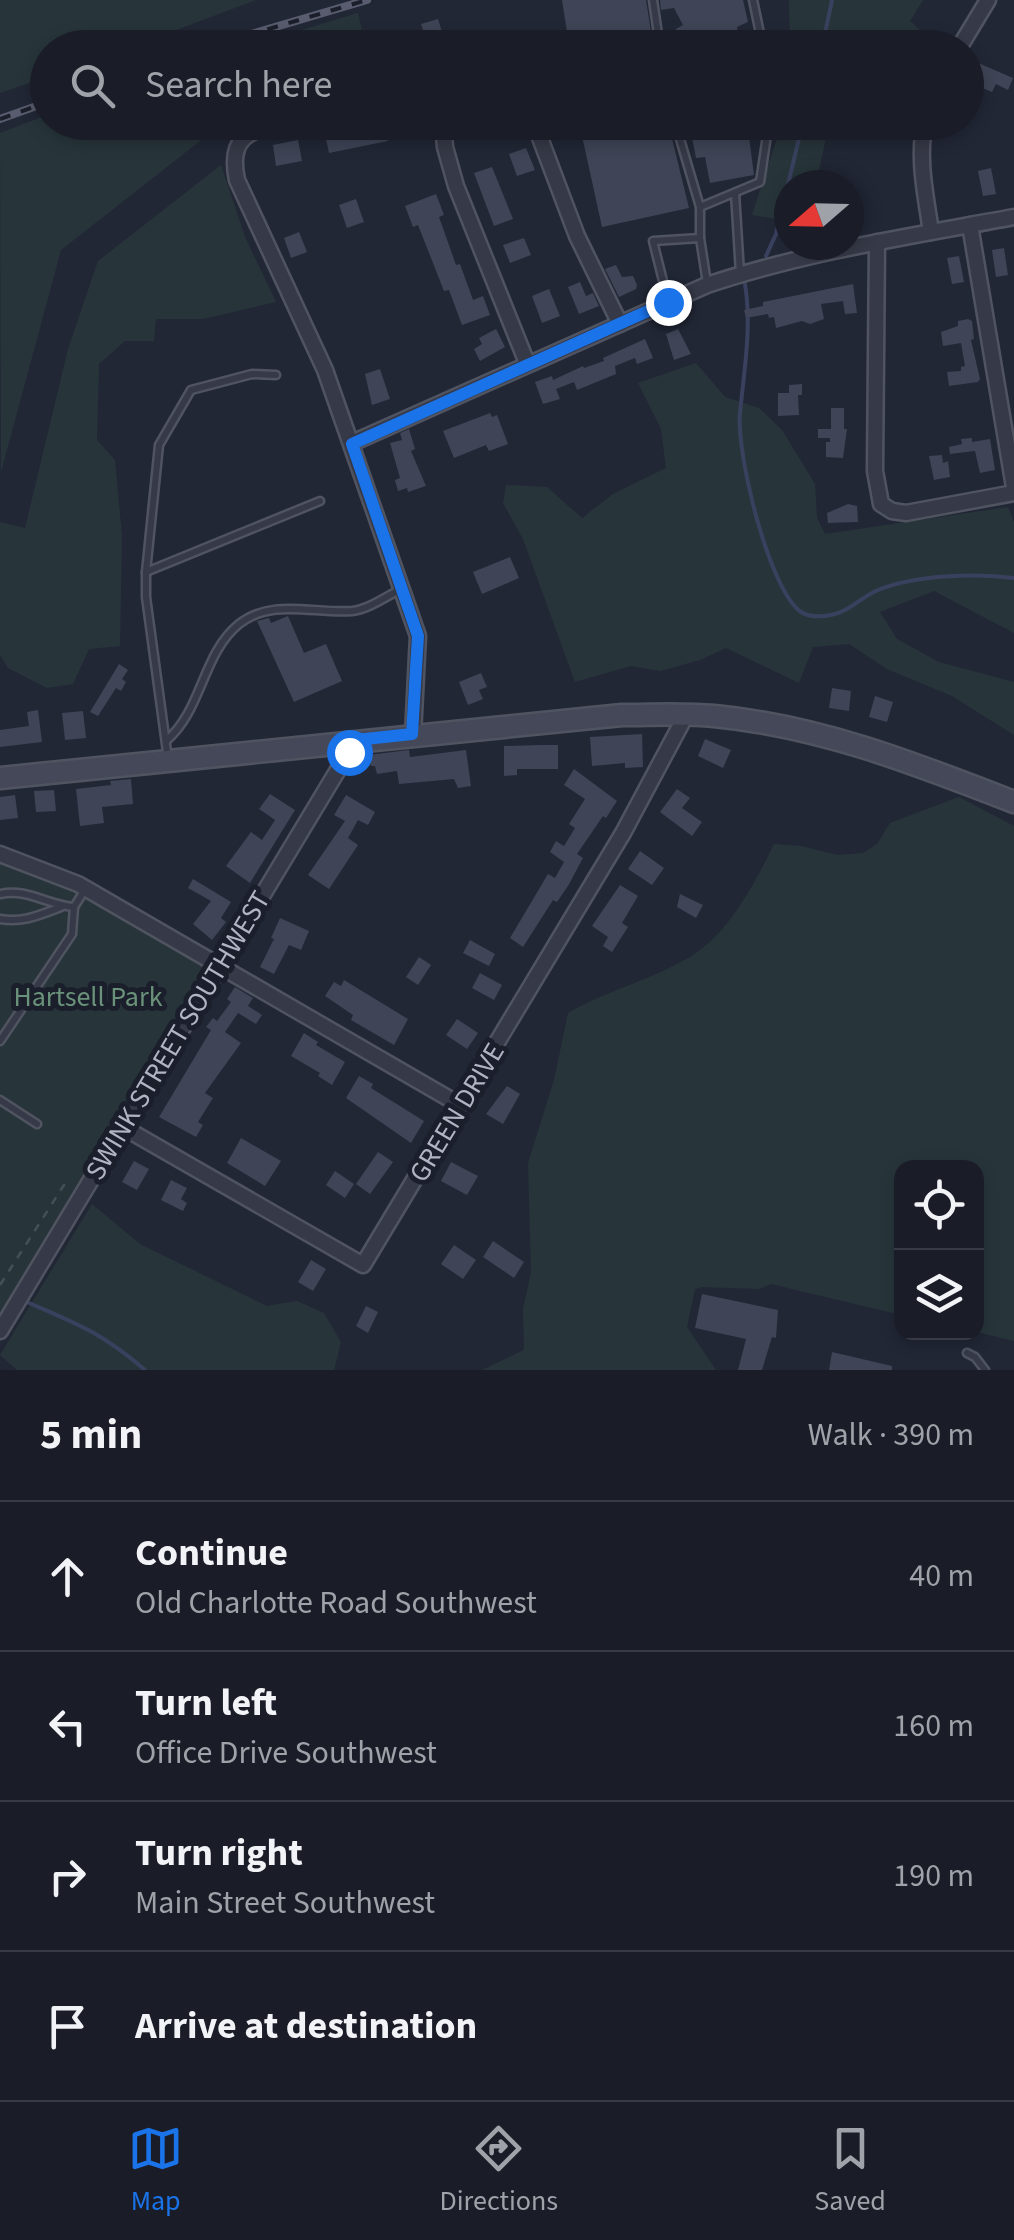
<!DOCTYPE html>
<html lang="en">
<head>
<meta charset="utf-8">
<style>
  :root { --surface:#1a1d28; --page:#272a34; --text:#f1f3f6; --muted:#9fa2a8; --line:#383b45; --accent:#1a73e8 }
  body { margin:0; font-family:"Source Sans 3",sans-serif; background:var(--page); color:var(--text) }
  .controls { position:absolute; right:30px; bottom:30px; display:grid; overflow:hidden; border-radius:20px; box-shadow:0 5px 15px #0003 }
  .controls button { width:90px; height:90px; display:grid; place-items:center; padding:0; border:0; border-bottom:2px solid var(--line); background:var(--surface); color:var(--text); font:50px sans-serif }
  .compass { position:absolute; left:774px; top:170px; width:90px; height:90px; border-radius:50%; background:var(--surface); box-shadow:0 5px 15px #0003; rotate:250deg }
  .stop { position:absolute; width:30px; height:30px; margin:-22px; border:8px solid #1a73e8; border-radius:50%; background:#fff }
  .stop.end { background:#1a73e8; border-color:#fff; box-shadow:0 2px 10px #0008 }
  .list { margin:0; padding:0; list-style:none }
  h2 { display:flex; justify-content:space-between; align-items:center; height:130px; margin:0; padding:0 40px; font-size:42px }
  h2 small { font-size:32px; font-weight:400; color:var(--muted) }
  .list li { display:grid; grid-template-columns:65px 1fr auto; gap:30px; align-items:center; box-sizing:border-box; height:150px; padding:0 40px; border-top:2px solid var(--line) }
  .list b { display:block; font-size:38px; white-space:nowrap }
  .list p { margin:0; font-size:32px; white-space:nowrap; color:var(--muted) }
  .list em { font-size:32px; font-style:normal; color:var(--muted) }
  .icon { flex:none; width:55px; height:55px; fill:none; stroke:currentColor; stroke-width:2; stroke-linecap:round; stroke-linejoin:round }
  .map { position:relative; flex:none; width:1014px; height:1370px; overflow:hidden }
  .search { position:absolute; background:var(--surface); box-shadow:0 5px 15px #0003; left:30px; right:30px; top:30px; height:110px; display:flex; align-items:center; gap:25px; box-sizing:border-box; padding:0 35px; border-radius:55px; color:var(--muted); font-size:38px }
  .sheet { height:730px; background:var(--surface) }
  nav { display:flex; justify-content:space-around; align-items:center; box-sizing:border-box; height:140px; border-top:2px solid var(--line); background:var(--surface); font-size:28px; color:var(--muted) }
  nav a { display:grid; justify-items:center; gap:5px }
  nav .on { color:var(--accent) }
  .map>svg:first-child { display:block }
</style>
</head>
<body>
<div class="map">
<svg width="1014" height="1370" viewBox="0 0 1014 1370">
  <rect width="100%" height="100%" fill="#222736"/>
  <g fill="#27353a">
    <path d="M0,0H256L131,47L48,48L47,77L0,93Z"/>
    <path d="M789,0H923L910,21L924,34L932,47H790Z"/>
    <path d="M358,13L366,47H245L248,46Z"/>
    <path d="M47,115L48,122L223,123L61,250L1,472L0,133Z"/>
    <path d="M782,123H829L816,185H789V221L752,215Z"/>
    <path d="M221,165L245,237L276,302L203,319H156L154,341H125L99,364L97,440L115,460L122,536L120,646L89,649L73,684L47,688L8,668L0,655V522L25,528L68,349L98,261Z"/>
    <path d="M696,363L725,397L759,408L782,430L815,484L817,518L825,534L1008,507L1014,522V633L934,591L880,612L897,639L939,662L1014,682V735L952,696L887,669L849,644L813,647L799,683L726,648L700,660L660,671L631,666L575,682L523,539L503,503L506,485L547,487L582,518L613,494L666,468L661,429L638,383Z"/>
    <path d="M959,797L1014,826V1341L977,1332L976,1168H902L901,1315L771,1284L759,1289L702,1287L695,1289L687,1327L716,1370H482L524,1350L523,1309L531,1272L528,1163L554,1080L568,1013C608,990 660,977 696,953C731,929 756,881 774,844L801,846L838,855L863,853L877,844L890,823Z"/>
    <path d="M0,854L86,888L207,969L0,1316Z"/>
    <path d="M92,1204L140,1244L267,1306L297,1301L324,1313L341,1342L334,1370H17L0,1355Z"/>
  </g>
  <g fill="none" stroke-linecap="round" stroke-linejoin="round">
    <g stroke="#39415f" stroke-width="4">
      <path d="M822,48L832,0"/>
      <path d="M766,256L776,234L803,122"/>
      <path d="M745,284C752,327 744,371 740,413C736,453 769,590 801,612C809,617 821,617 831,615C849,612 861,597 878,590C915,575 975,573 1014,578"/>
      <path d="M29,1303C78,1324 102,1333 145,1370"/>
    </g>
  </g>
  <g fill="#3f4456">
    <path d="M562,0H646L651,32L569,45Z"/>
    <path d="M660,0H743L748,22L737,27L741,48H679L676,29L683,25L674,8L661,10Z"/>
    <path d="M438,19L447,48H429L421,24Z"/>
    <path d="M976,62L1013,78L1008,90L996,84L992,92L968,82Z"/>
    <path d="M385,122L388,141L329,153L325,134Z"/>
    <path d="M579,122H668L689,208L602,227Z"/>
    <path d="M689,122H747L754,175L710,183L705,157L696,158Z"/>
    <path d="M298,140L302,161L276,166L273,145Z"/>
    <path d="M526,148L535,170L517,176L509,154Z"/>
    <path d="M492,167L513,219L494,226L474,173Z"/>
    <path d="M991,168L996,194L983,196L978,171Z"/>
    <path d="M436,194L444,215L439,217L456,265L460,264L473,300L483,296L490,315L462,325L449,290L444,291L418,225L413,227L405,206Z"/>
    <path d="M356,199L364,222L347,228L339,205Z"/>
    <path d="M299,232L307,252L291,258L284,238Z"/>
    <path d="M524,238L531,255L510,263L503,245Z"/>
    <path d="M1004,248L1008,275L996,277L992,250Z"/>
    <path d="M959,256L964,282L952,284L947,258Z"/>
    <path d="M616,265L622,277L633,276L637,285L636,289L619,297L605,269Z"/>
    <path d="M580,282L586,296L593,293L599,306L579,314L568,287Z"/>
    <path d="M853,284L857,313L845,314L843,301L821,304L824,319L810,324L802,321L776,328L774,317L769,318L768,314L746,318L744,310L763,306V302Z"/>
    <path d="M549,289L560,316L542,323L532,296Z"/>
    <path d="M968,319L972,321L974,339L971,340L980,379L978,382L949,386L947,372L961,371V367L965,366L961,343L943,346L941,332L958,326V321Z"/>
    <path d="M496,329L505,347L480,361L474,349L482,344L479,338Z"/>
    <path d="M678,329L691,354L674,360L666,334Z"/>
    <path d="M645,339L653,358L637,364L635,358L615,366L616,374L577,390L574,382L556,389L560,399L543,404L535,382L552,376L553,380L583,366L584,368L604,361L603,358Z"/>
    <path d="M380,369L390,399L372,405L365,374Z"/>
    <path d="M802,384V395H798L799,415L778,416V393H789V385Z"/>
    <path d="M831,408H844V429H847L843,458L826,457V442H830V438H818V429H831Z"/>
    <path d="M490,413L492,417L497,415L508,444L489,451L486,445L454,458L443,431Z"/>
    <path d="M409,429L415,449L411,451L426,486L408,492L407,488L398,491L395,480L400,478L390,443L402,440L400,433Z"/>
    <path d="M972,438V442L990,439L995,470L980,473L975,451L950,454L949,447L962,444L961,439Z"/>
    <path d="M942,455L943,463L948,461L950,477L934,480L929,456Z"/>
    <path d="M848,504L857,506L858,522L828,523L827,513Z"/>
    <path d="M510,557L519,578L482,594L473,572Z"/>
    <path d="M288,616L304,653L326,644L342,681L294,702L257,621L269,618L271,623Z"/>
    <path d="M119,664L128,670L122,679L126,682L121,691L116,688L98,716L90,712Z"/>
    <path d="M481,673L487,687L479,690L483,699L468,705L459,682Z"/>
    <path d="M832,688L851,691L849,711L829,708Z"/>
    <path d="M875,696L893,702L887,722L869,717Z"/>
    <path d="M38,710L42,742L0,747V730L29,726L27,712Z"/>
    <path d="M83,711L86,738L65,740L62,713Z"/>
    <path d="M642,734L643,767L625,768V763L592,766L590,737Z"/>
    <path d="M705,739L731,750L723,768L698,756Z"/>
    <path d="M540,745H558V769H517V775L504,776V746Z"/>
    <path d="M409,750L410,757L466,750L471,786L458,788L454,779L399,784L397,771L377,774L375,766H371L368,755Z"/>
    <path d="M574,769L617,801L606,818L603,816L577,854L583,858L568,886L557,902L553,900L523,947L510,938L548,874L555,878L564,862L550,852L556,841L564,846L575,828L569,824L585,799L564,785Z"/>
    <path d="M131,779L133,804L102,807L104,823L80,826L76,789L111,785L110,781Z"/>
    <path d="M677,789L690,798L682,808L702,822L692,836L660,812Z"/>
    <path d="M54,790L56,811L36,812L34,791Z"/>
    <path d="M270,794L295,810L250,883L226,866L251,832L262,840L275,820L259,809Z"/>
    <path d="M15,795L18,818L0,820V797Z"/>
    <path d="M346,795L375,812L368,825L358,820L348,838L358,845L329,889L308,875L345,821L334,815Z"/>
    <path d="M640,851L664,868L652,885L628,869Z"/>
    <path d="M193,879L231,902L221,918L226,922L212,940L193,924L211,901L188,888Z"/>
    <path d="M620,885L638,896L622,923L628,927L612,952L603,946L608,937L592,926Z"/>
    <path d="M680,894L703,905L696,918L677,907Z"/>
    <path d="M280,918L309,931L301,950L289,945L274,974L260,967L274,939L271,938Z"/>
    <path d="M470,940L495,954L489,966L463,953Z"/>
    <path d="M419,957L431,965L418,985L406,977Z"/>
    <path d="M480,973L502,985L494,1000L472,988Z"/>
    <path d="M344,980L408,1019L394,1045L351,1020L353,1015L325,996L334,982L341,986Z"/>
    <path d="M235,987L253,998L248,1006L262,1015L256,1024L238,1013L225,1032L241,1043L205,1093L213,1098L198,1122L203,1125L196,1137L159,1117L211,1030L206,1027L213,1018L217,1021L231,1002L227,999Z"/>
    <path d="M457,1019L478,1033L467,1049L446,1035Z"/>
    <path d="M304,1033L318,1042L316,1045L345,1062L332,1085L318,1076L320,1073L291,1056Z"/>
    <path d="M359,1076L373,1084L371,1088L424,1121L411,1143L346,1098Z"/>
    <path d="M507,1086L520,1094L503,1124L486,1114Z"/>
    <path d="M241,1138L281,1161L265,1186L227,1163Z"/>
    <path d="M378,1152L393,1162L370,1194L356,1184Z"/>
    <path d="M134,1161L149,1169L137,1190L122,1182Z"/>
    <path d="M451,1162L478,1176L467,1195L441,1181Z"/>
    <path d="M335,1171L354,1184L345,1198L326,1185Z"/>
    <path d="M171,1180L187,1188L181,1199L187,1203L183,1211L161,1200Z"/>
    <path d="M493,1241L524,1262L514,1278L483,1257Z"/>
    <path d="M454,1245L476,1260L463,1279L441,1264Z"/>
    <path d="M311,1260L326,1269L313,1291L298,1282Z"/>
    <path d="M702,1294L778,1310L776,1338L772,1337L762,1370H738L746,1339L695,1328Z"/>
    <path d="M366,1306L378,1312L368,1333L356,1326Z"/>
    <path d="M832,1352L892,1366V1370H829Z"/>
  </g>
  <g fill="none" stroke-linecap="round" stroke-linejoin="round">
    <defs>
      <g id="lane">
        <path d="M653,0L660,48"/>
        <path d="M753,0L763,48"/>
        <path d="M622,48L659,41"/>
        <path d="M735,193L740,273"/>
        <path d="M700,207L760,182L769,122"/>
        <path d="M700,238L707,283"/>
        <path d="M668,301L653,241L700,238V207L675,122"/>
        <path d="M146,572L320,501"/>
        <path d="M166,741C203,709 202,654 239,624C272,598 314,614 352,611C369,609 387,596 401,589"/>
        <path d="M168,759L146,597V572L159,445L191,390L252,374L276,375"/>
        <path d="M0,894C28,888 47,905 74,907"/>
        <path d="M0,919C22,923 40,915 61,907"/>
        <path d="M0,1041L72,934L74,907L86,888"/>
        <path d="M0,1100L37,1124"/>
        <path d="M967,1353L975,1357L985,1370"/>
      </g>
      <g id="street">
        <path d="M959,48L988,0"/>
        <path d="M285,122C247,131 228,138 237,180L325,370L418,636L413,734"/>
        <path d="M443,122L445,147L456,186L527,363"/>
        <path d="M534,122L577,236L620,324"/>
        <path d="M925,122C917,159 926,196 931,232"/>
        <path d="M970,225L1014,487"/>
        <path d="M877,242L875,471L881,504L892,511L906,513L1014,493"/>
        <path d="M352,443L707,285C806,252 911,236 1014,217"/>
        <path d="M0,854L78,884L460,1105"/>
        <path d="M121,1126L363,1265L623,833L686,715"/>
        <path d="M0,1331L356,740"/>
      </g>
      <path id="secondary" d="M0,778L622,715C652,715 684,713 714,716C820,726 916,764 1014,802"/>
    </defs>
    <use href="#lane" stroke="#505461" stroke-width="11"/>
    <use href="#street" stroke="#505461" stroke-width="19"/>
    <use href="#secondary" stroke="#505461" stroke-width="25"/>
    <path stroke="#445057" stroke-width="2.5" stroke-dasharray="8 8" stroke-linecap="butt" d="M0,1285L64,1185L67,1187"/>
    <use href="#lane" stroke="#363947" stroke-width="6"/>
    <use href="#street" stroke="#363947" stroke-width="14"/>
    <use href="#secondary" stroke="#444859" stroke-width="20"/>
    <defs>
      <g id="rail">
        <path d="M183,48L216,36"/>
        <path d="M204,48L367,0"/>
        <path d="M0,119L48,102"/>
      </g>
    </defs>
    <use href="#rail" stroke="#585c6e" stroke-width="8"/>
    <use href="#rail" stroke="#1b1f2b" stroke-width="4" stroke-dasharray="11" stroke-linecap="butt"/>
  </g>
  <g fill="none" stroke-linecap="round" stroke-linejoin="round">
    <path stroke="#1a73e8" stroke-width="12" d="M349,752L356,740L412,734L418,636L352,444L668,302"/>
  </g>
  <g text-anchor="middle" stroke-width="10" stroke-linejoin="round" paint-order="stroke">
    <g font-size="28" fill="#6a927b" stroke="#1b1f2b">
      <text x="88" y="1006">Hartsell Park</text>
    </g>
    <g font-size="28" fill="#b0b4c3" stroke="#1b1f2b">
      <text transform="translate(177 1035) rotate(-59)" y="10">SWINK STREET SOUTHWEST</text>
      <text transform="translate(456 1112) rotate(-59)" y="10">GREEN DRIVE</text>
    </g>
  </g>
</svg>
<div class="controls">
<button><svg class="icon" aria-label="locate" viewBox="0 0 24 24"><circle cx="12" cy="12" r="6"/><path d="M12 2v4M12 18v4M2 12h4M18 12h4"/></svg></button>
<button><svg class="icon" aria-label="layers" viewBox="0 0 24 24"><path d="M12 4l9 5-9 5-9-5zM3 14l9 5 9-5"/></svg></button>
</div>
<svg class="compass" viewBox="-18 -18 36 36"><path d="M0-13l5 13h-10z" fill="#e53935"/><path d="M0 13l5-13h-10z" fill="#9fa2a8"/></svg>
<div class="stop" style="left:349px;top:752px"></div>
<div class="stop end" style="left:668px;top:302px"></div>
<div class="search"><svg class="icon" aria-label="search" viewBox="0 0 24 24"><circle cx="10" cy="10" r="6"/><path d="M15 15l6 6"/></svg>Search here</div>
</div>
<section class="sheet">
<h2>5 min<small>Walk · 390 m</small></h2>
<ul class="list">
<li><svg class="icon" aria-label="ahead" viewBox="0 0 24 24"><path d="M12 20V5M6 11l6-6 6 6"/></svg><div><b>Continue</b><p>Old Charlotte Road Southwest</p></div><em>40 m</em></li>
<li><svg class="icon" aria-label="left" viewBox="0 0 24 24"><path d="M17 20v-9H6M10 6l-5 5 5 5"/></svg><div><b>Turn left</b><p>Office Drive Southwest</p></div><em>160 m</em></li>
<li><svg class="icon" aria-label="right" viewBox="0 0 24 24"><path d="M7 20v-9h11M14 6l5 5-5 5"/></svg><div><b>Turn right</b><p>Main Street Southwest</p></div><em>190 m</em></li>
<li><svg class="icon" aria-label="arrive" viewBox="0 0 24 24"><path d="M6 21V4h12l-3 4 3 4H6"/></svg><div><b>Arrive at destination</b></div></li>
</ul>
</section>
<nav>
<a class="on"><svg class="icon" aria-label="map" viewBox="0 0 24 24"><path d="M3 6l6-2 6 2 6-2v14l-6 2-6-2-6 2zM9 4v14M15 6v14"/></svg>Map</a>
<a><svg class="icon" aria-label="directions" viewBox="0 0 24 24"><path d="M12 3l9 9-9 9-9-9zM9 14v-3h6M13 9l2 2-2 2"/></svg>Directions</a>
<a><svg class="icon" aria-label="saved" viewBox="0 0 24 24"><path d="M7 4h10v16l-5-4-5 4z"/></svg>Saved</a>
</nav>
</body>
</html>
